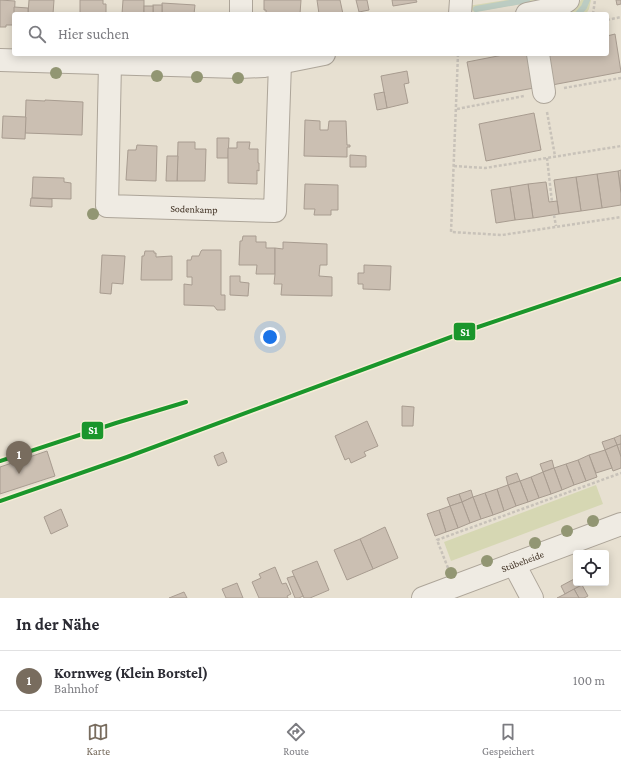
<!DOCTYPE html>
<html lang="de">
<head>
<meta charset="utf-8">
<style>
  :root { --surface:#fff; --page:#f2f2f3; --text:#2b2b33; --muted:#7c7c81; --line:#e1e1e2; --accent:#786c5e }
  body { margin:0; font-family:"Crimson Pro",serif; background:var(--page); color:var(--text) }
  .controls { position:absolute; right:12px; bottom:12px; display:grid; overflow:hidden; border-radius:4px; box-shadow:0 2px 10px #0003 }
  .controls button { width:36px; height:36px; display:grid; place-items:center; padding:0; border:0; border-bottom:1px solid var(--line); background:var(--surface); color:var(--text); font:20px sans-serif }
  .you { position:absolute; left:270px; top:337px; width:14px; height:14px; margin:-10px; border:3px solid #fff; border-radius:50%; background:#1a73e8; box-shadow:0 0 0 6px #1a73e833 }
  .badge { display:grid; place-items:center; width:26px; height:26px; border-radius:50%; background:var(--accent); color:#fff; font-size:13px; font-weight:700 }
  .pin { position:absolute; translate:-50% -33px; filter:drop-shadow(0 1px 2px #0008) }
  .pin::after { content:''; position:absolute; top:21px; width:14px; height:12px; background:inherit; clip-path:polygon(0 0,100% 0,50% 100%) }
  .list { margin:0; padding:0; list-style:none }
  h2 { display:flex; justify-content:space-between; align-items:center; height:52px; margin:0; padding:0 16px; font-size:17px }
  h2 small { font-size:13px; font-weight:400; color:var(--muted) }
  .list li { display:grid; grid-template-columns:26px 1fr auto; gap:12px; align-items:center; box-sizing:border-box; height:60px; padding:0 16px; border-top:1px solid var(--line) }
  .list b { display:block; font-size:15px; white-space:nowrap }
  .list p { margin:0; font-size:13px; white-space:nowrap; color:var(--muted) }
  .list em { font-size:13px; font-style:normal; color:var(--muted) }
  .icon { flex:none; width:22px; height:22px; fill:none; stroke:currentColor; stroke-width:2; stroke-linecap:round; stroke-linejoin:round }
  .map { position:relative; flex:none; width:621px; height:598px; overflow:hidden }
  .search { position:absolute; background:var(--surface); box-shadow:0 2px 10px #0003; left:12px; right:12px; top:12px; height:44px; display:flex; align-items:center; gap:10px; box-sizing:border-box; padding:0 14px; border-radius:4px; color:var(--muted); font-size:15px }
  .sheet { height:112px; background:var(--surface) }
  nav { display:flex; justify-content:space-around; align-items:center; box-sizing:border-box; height:56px; border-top:1px solid var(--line); background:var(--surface); font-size:11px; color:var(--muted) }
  nav a { display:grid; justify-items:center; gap:2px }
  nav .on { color:var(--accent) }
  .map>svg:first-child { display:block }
</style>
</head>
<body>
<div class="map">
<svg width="621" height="598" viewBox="0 0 621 598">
  <rect width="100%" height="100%" fill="#e7e0d1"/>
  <g fill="#d6d7b3">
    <path d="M506,0H544L474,12L468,6Z"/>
    <path d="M581,0H591L589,9L586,14H566L577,7Z"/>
    <path d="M596,485L603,504L451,561L444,542Z"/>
  </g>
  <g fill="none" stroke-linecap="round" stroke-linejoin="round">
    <g stroke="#bcccc2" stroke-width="6">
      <path d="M476,9L527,0"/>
      <path d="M578,14L584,7L587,0"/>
    </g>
  </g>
  <g fill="#cbbfb2" stroke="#a89c90">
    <path d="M0,0L15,1L14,25H6V27H0Z"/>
    <path d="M29,0H54L53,14H28Z"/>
    <path d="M80,0H103V4H106V14H80Z"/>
    <path d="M123,0H144V14H120H122Z"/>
    <path d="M264,0H301L300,14H266V10H264Z"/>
    <path d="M317,0H340L343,14H319Z"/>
    <path d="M356,0H367L369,10L359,12Z"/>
    <path d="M392,0H416L417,2L393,6Z"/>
    <path d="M616,0H621V4L617,5Z"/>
    <path d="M162,3L195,5L194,14H162Z"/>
    <rect x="153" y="5" width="9" height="9"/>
    <rect x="144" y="6" width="9" height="8"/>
    <path d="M14,7L28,8V14H14Z"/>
    <path d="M615,34L621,72L552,85L543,54H607V36Z"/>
    <path d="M508,54H532L534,88L474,99L467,62Z"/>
    <path d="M407,71L409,83L404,84L408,103L387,108L381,76Z"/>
    <path d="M384,92L387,108L377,110L374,94Z"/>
    <path d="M26,100L45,101V100L83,102L82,135L25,133Z"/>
    <path d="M534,113L541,150L486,161L479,124Z"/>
    <path d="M3,116L26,117L25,139L2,138Z"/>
    <path d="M305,120L320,121V130H328L329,121H346L347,145H350V147H347V157L304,156Z"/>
    <path d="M217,138H229L228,158H217Z"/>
    <path d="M178,142H195V149H206L205,181H177Z"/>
    <path d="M237,142H250L249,149H258V163H259V171L257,170V184L228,183V148H237Z"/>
    <path d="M137,145L157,146L156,181L126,180L128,150H136Z"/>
    <path d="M350,155L366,156V167H350Z"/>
    <path d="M167,156H178L177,181H166Z"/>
    <path d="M621,170V193L618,171Z"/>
    <path d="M618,171L621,193V205L602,208L597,174Z"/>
    <path d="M597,174L602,208L581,211L576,177Z"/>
    <path d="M33,177L64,178V182L71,183V199L32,198Z"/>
    <path d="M576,177L581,211L559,214L554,180Z"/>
    <path d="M546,182L549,202L557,201L559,214L533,218L528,184Z"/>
    <path d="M305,184L338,185V210H331V215H314L315,209H304Z"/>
    <path d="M528,184L533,218L515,220L510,187Z"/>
    <path d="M510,187L515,220L496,223L491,190Z"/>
    <path d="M31,198L52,199V207L30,206Z"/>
    <path d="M243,236H256V242H266V248H275V274H256L257,265H239L240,241H242Z"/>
    <path d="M283,242L327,244V265H320L319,276L332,277V296L281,295L282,284H274L275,274V248L283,249Z"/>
    <path d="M202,250H221V295H225V310H217L214,306L184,305V284L192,285V277H187V260H191L192,256H199L201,251Z"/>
    <path d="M145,251H154V253H156V257L172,256V280H141L142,256H144Z"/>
    <path d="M102,255L125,256L123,284L112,283L111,294L100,293Z"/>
    <path d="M364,265L391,266L390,290L363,289V284H358V273H364Z"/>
    <path d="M230,276H240V282L249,283L248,296L230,295Z"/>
    <path d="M402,406L414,407L413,426H402Z"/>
    <path d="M367,421L378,446L364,452L366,456L351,463L349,458L345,460L335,436Z"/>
    <path d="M621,435V444L617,445L614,438Z"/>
    <path d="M614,438L617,445L605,450L602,442Z"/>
    <path d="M621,444V457L617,445Z"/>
    <path d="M617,445L621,457V468L613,471L605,450Z"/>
    <path d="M605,450L612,468L596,473L589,455Z"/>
    <path d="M47,451L55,476L0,494V467Z"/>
    <path d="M223,452L227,462L218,466L214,456Z"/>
    <path d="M589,455L597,477L586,481L578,460Z"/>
    <path d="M552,460L554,468L543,472L540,464Z"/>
    <path d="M578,460L586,481L574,485L566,464Z"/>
    <path d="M566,464L574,485L562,490L554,468Z"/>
    <path d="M554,468L562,490L551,494L543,472Z"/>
    <path d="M543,472L551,494L539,498L531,477Z"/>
    <path d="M517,473L520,481L508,485L506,477Z"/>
    <path d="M531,477L539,498L528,502L520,481Z"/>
    <path d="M520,481L528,502L516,506L508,485Z"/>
    <path d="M508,485L516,506L504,511L497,489Z"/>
    <path d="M497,489L504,511L493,515L485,493Z"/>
    <path d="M471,490L473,497L462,502L459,494Z"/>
    <path d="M485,493L493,515L481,519L473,497Z"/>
    <path d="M459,494L462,502L450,506L447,498Z"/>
    <path d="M473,497L481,519L470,523L462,502Z"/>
    <path d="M462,502L470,523L458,528L450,506Z"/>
    <path d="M450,506L458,528L446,532L439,510Z"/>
    <path d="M61,509L68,526L51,534L44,517Z"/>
    <path d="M439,510L446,532L435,536L427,514Z"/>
    <path d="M385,527L398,558L373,569L360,539Z"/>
    <path d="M360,539L373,569L347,580L334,550Z"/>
    <path d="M317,561L329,590L310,598H304L292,571Z"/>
    <path d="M275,567L282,584L286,583L291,594L287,596L288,598H259L252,582L261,578L259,574Z"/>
    <path d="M294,576L303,596L299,598H295L287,578Z"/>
    <path d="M576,578V583H581L582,585L565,594L561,586Z"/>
    <path d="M237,583L243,598H226L222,589Z"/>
    <path d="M582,585L588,596L584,598H579L574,589Z"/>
    <path d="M574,589L579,598H557L565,594Z"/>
    <path d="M184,592L187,598H169Z"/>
  </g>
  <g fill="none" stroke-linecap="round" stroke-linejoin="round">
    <defs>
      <g id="minor">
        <path d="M241,14V0"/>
        <path d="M460,14L461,0"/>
        <path d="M527,14L556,8L568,0"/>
        <path d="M538,54L544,92"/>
        <path d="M0,60L239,67L264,66L324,54"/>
        <path id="s1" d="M110,63L107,206L275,211L280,63"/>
        <path d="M514,564L532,598"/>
        <path id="s2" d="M423,598L621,524"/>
      </g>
    </defs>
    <use href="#minor" stroke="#ada599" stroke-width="24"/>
    <g stroke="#c8c2b9" stroke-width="2.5" stroke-dasharray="3 2" stroke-linecap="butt">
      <path d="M593,14L595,0"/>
      <path d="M607,20L621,17"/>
      <path d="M458,54L451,232L502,235L621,217"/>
      <path d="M564,88L621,78"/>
      <path d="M457,109L524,96"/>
      <path d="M547,112L555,156"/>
      <path d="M547,158L552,202"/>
      <path d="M454,166L485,168L621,146"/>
      <path d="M554,215L556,226"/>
      <path d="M448,568L437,540L621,473"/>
    </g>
    <use href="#minor" stroke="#efebe3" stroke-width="22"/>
    <defs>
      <g id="rail-1">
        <path d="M0,461L116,423L186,402"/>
        <path d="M0,501L127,457L478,327L621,279"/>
      </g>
    </defs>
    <use href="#rail-1" stroke="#f7eed8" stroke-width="7"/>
    <use href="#rail-1" stroke="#1a962b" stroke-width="4"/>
  </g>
  <g fill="#929673">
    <circle cx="56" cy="73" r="6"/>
    <circle cx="157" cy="76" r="6"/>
    <circle cx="197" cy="77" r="6"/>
    <circle cx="238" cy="78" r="6"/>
    <circle cx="93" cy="214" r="6"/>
    <circle cx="593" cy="521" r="6"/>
    <circle cx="567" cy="531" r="6"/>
    <circle cx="535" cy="543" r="6"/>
    <circle cx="487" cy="561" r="6"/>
    <circle cx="451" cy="573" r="6"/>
  </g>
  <g text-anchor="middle" stroke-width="3" stroke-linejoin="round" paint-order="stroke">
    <g font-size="10" fill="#3d2e20" stroke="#f7eed8">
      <text dy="4" stroke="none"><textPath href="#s1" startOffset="230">Sodenkamp</textPath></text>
      <text dy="4" stroke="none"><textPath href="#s2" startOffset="106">Stübeheide</textPath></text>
    </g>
  </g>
  <g stroke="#f7eed8" stroke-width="1.5">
    <rect x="453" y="322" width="23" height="19" rx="4" fill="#1a962b"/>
    <rect x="81" y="421" width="23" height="19" rx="4" fill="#1a962b"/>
  </g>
  <g font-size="11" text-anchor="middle" font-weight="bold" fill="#fff">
    <text x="465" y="336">S1</text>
    <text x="93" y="434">S1</text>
  </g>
</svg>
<div class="controls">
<button><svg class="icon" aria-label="locate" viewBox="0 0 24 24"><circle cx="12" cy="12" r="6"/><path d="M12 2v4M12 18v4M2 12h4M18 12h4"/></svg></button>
</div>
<div class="you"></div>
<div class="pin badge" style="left:19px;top:474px">1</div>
<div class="search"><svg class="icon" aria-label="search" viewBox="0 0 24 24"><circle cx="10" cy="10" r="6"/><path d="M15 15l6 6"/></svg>Hier suchen</div>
</div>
<section class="sheet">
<h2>In der Nähe<small></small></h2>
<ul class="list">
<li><span class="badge">1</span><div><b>Kornweg (Klein Borstel)</b><p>Bahnhof</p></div><em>100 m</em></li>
</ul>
</section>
<nav>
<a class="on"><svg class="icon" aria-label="map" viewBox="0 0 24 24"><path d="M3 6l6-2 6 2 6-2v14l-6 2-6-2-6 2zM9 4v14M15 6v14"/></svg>Karte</a>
<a><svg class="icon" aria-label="directions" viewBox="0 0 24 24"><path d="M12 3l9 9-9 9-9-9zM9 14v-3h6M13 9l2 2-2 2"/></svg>Route</a>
<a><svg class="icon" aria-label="saved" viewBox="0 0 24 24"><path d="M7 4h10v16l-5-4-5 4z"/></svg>Gespeichert</a>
</nav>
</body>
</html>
